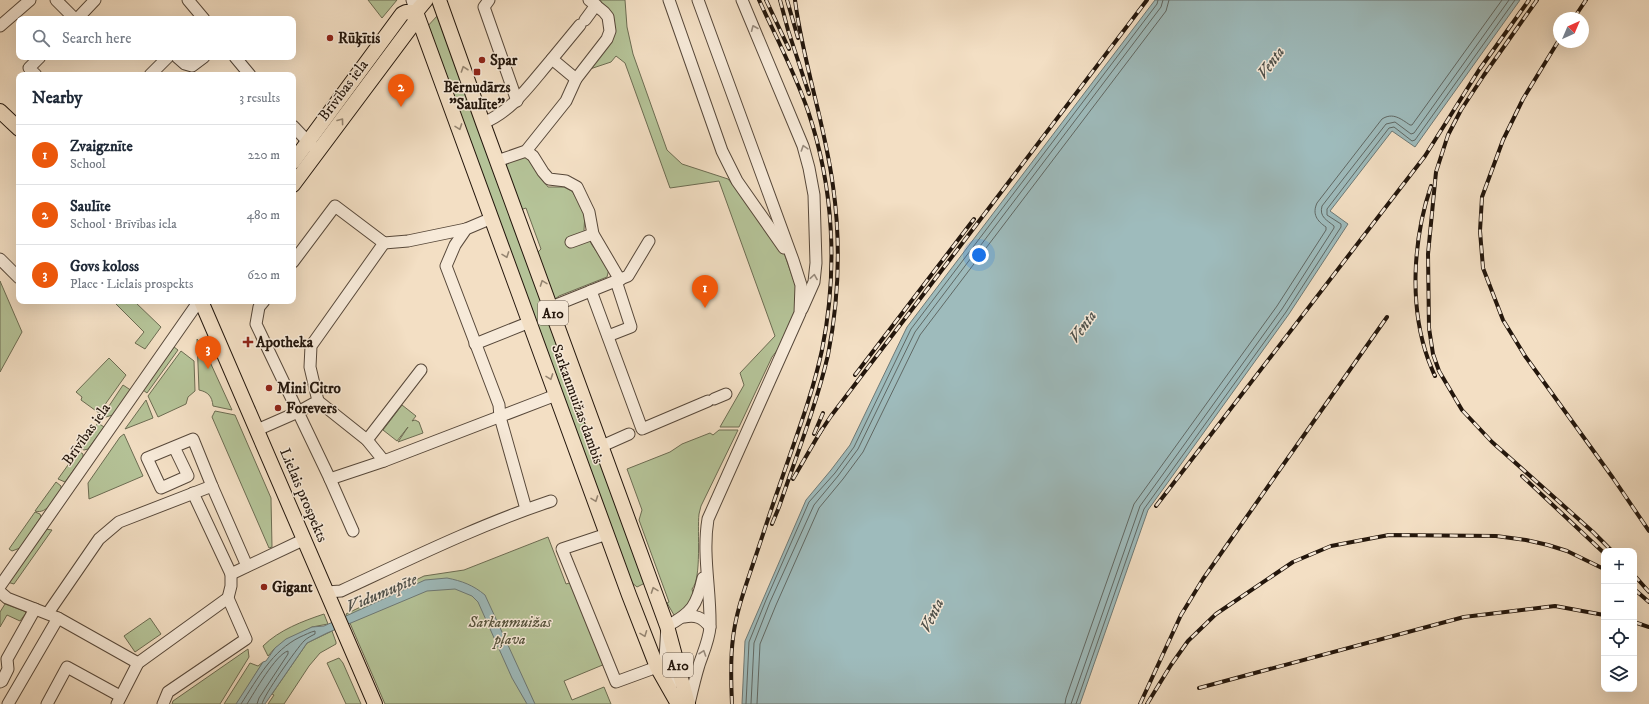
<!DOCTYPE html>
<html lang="en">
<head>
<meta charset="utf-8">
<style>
  :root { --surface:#fff; --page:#f6f6f7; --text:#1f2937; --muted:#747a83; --line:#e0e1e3; --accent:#ea580c }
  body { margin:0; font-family:"IM FELL DW Pica",serif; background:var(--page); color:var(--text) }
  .controls { position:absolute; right:12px; bottom:12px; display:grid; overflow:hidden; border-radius:8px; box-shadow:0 4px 16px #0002 }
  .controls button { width:36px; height:36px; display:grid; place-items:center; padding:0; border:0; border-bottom:1px solid var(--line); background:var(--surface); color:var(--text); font:20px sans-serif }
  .compass { position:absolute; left:1553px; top:12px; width:36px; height:36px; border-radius:50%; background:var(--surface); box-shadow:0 4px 16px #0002; rotate:44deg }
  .you { position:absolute; left:979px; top:255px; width:14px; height:14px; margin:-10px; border:3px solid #fff; border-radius:50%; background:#1a73e8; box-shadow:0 0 0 6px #1a73e833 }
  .badge { display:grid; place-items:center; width:26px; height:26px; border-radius:50%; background:var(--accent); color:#fff; font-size:13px; font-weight:700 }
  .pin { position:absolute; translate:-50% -33px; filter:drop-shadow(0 1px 2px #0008) }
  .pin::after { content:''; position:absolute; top:21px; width:14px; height:12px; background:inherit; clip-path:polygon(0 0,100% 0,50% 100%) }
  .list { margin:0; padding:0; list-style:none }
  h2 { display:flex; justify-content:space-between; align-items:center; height:52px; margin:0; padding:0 16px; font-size:17px }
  h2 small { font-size:13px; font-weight:400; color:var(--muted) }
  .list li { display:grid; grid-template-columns:26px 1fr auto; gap:12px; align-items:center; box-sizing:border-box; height:60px; padding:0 16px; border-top:1px solid var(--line) }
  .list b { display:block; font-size:15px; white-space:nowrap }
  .list p { margin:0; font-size:13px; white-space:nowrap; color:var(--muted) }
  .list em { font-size:13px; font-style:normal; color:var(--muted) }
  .icon { flex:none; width:22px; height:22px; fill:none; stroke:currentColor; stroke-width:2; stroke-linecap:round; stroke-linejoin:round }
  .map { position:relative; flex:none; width:1649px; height:704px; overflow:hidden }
  .search { position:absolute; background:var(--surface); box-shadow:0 4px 16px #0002; left:16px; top:16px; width:280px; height:44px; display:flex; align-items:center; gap:10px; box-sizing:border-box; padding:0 14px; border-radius:8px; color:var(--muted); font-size:15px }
  .panel { position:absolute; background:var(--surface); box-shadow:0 4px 16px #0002; left:16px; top:72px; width:280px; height:232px; border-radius:8px }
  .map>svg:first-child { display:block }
</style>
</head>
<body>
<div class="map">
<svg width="1649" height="704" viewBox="0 0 1649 704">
  <rect width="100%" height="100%" fill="#f3dfc4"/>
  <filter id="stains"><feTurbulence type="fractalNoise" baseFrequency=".005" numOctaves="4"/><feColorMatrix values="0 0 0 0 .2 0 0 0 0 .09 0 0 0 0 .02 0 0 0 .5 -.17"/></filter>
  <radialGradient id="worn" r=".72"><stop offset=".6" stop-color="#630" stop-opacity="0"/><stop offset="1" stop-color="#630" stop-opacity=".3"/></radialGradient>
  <g fill="#b5c398" stroke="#6c6c52">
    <path d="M368,0H397L382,18Z"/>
    <path d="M596,0H625L627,27L633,54L667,150L682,164L728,179L741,194L783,250L795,284L797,294V306L779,348L772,357L739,427H720L744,385L740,373L775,336L719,181L670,188L625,63L616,56L611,62L590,69L614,33Z"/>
    <path d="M438,15L647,582L637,587L631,582L425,29Z"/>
    <path d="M525,156C534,166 540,177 548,187H564L572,191L585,213L584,230L592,245L609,269L607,277L559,296L555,299L553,297L537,253L541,249L526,208L520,210L503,163Z"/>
    <path d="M0,281L22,332L0,372Z"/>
    <path d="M113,301H134L161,327L145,349L135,343L144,332Z"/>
    <path d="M197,339C204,345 206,353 205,362H210L232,410L213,406C212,396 208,392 199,390Z"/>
    <path d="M174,347L178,350L147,393L143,390Z"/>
    <path d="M181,351L194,361L195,391L188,397L186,404L158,417L148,396Z"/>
    <path d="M109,358L126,375L99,413L81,400L82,397L76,392Z"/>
    <path d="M123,385L132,391L116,414L106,417L103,415Z"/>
    <path d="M146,400L153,418L125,429Z"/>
    <path d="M402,405L416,416L412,421L415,420L419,422L423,433L398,442L408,427L397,441L383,430Z"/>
    <path d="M215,411L235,415L271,498L272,547L269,548L212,417Z"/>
    <path d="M98,423L104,427L88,449L84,450L79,448Z"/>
    <path d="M719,430H738L701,506L699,514C697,531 702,578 692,589L693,593L696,591L693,598L679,615H674L667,603L669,602L639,520L642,510L627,469L670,452L682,444L710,433L713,435Z"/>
    <path d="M124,434L143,476L89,499L88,483L120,437Z"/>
    <path d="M78,451L83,454V457L65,482L58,479Z"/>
    <path d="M56,482L61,486V489C55,498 47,515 35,511Z"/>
    <path d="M35,512L40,514L41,517L20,548L12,551L9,549Z"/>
    <path d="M45,529L52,530L14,584L7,582Z"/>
    <path d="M548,537L566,584L573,582L605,664L564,681L572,700L604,687L611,704H385L346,614L424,576L464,570Z"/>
    <path d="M5,604L24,611L26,613L20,621L7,615L0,627V612Z"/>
    <path d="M324,614L328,624L312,627L275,648L268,656L263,646C279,630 303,621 324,614Z"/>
    <path d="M150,618L161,634L135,652L124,636Z"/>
    <path d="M332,631L336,642V644L320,653L309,666L284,704H268L274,695L272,694L307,643Z"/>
    <path d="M248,649L249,657L220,704H172L173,701Z"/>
    <path d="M339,658L343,663L361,704H346L327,663Z"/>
    <path d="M263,662L237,704H224L250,663L258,666Z"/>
  </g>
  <g fill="#9ebbbc" stroke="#6d7976">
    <path d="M1155,0H1520L1415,147L1392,131L1330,211L1348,224L1289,314L1148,510L1080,704H742L745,641L806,500L831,470L850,445L907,327Z"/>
    <path d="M447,578C462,581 473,585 485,595L535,704H527L512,678L478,602L472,596L455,589L427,591L327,633L307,643L265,704H236L263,662L266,661L275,648L286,639L312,627L324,626L425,580Z"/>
  </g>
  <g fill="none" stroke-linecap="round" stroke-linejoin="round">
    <g stroke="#606864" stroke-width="1">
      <path d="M241,704C258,678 272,651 300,637C305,635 310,632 315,631V634C311,636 307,638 304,641C297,648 263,696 262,704"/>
      <path d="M247,704C254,693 276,654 288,651V654L259,698L257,704"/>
      <path d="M746,704L749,642L766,600L809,502L835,473L854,447L911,329L1157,4L1158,0"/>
      <path d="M751,704L754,643L770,602L814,505L838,476L858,449L915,332L1161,7L1163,0"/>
      <path d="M757,704L760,644L776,605L819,508L843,479L863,452L920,335L1166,11L1169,0"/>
      <path d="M1065,704L1066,698L1134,504L1277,306L1326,230V227C1317,221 1312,214 1317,203L1382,119C1393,112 1401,119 1410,125H1412L1502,0"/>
      <path d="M1071,704L1140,506L1282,309L1334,228V226C1327,220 1319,217 1322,206L1386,124L1395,122L1411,134L1414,133L1509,0"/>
      <path d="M1076,704L1144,509L1286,312L1341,227V224L1327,215V209L1389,128L1394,127L1412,141L1415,140L1515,0"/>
    </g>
    <defs>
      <g id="minor">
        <path d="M56,0L75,19"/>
        <path d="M188,0L204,19"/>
        <path d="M412,0L416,12"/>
        <path d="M489,0L484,7L517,101"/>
        <path d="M669,0L722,151L737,181L784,248"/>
        <path d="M742,0L803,146L809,168L814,195L816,263L814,282L802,309"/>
        <path d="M77,19L95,0"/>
        <path d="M585,20L596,5"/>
        <path d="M0,26L30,0"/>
        <path d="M177,57L185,64L192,66L204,57"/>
        <path d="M235,57L250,75"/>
        <path d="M552,59L580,25"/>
        <path d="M36,75L29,68L40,57"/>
        <path d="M150,75L168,57"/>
        <path d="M483,123C513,111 531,83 552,59L576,79"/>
        <path d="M293,126L313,147"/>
        <path d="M526,151L533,156L543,172L549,179L566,181L577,187L589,212L593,234L620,280"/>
        <path d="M497,161L526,151L566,101L576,79L607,39L610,31L608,17L604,12L589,0"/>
        <path d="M492,218L466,229L455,245L446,266L499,405L500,417L526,509"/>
        <path d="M571,242L593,234"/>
        <path d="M384,243L311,346L310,367L318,401L298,412L330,479L384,461L556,395"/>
        <path d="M0,259L19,278"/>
        <path d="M293,262L335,206L384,243L408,241L466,229"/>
        <path d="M591,291L642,429L708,401"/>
        <path d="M551,307L628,276L649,241"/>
        <path d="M608,336L631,327L616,281"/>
        <path d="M475,344L530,322"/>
        <path d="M714,399L726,394"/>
        <path d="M318,401L367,440L384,461"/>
        <path d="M257,430L298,412L256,324L259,307L264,301"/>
        <path d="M367,440L421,370"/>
        <path d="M602,446L629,434"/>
        <path d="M174,447L188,476L161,488L147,458L193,439L212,486L247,566"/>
        <path d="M330,479L353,531"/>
        <path d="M607,534L562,549L616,682L657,667"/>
        <path d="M231,574L305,539"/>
        <path d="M0,586L199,301"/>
        <path d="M0,592L7,598L58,618L138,663"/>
        <path d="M327,592L341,591C410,559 479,525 551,501"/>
        <path d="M48,613L99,539L119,522L212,486"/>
        <path d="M684,617C696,615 702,617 710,627"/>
        <path d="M0,682L2,681L8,669L7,659L35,609"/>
        <path d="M671,685L665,658L667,626C692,613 697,605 703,578"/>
        <path d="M8,704L58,618"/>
        <path d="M47,704L67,667L120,696"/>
        <path d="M117,704L138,663L228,598"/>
        <path d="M163,704L168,692L246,639L228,598L231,586V574L193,493"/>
        <path d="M689,704C692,691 695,678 699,665C703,653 709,640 710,627C711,591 702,555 708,519L800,313L801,285L793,260L698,0"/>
      </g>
      <g id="major">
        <path d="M439,0L483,123L667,626L688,704"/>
        <path d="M416,12L629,595L657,667L678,704"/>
        <path d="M0,111L19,129"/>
        <path d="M293,162L402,14L406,12H416"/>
        <path d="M293,185L408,31L414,23L416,12L426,0"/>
        <path d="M201,301L375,704"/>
      </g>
    </defs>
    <use href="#minor" stroke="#57483a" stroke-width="13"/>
    <use href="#major" stroke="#23160c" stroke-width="16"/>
    <use href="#minor" stroke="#f7ead9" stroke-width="11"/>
    <use href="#major" stroke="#f3dfc4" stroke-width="14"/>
    <defs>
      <g id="rail">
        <path d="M766,0L789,49"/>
        <path d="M780,0L788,30L809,94"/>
        <path d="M787,0L798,38"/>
        <path d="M1537,0L1484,75L1461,110L1448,135L1436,172L1428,254L1429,328L1433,354L1439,371L1462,410L1492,442L1593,532L1612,551"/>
        <path d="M1574,18L1586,0"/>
        <path d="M1559,40L1523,99L1503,140L1482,197L1480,231L1483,268L1503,320L1525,356L1613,478L1649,531"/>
        <path d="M1431,186C1413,239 1409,306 1428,359C1430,364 1432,370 1435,376"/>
        <path d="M855,375L974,219"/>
        <path d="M814,434L823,413"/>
        <path d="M819,434L831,416L1147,0"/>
        <path d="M1522,476L1604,553"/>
        <path d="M793,479L822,429"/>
        <path d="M1156,506L1425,156L1479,70L1529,0"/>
        <path d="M772,524L779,507C796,457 816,406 828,355C839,299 841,243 833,186C825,124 803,63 795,0"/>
        <path d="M1634,575L1649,592"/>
        <path d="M1634,589L1649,602"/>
        <path d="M1634,622L1649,627"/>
        <path d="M1199,688L1464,617L1555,606L1604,615"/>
        <path d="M732,704C731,682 730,660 733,638C736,612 745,588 753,564C762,538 770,512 779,487C794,442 812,397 822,350C838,271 834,188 808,111C795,73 776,37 759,0"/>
        <path d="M1140,704L1181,615L1203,579L1387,317"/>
        <path d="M1147,704L1171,665L1188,641L1216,614L1293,562L1331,546L1389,535L1496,536L1526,540L1548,545L1567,551L1604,569"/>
      </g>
    </defs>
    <use href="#rail" stroke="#23160c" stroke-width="4"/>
    <use href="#rail" stroke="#f7ead9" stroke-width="2.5" stroke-dasharray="8" stroke-linecap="butt"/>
  </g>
  <defs><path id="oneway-chevron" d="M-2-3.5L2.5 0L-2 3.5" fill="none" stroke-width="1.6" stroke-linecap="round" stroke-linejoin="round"/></defs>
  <g stroke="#988b7d">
    <use href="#oneway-chevron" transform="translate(754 28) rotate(-113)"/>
    <use href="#oneway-chevron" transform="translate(804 148) rotate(-108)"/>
    <use href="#oneway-chevron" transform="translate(814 277) rotate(-81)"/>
    <use href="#oneway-chevron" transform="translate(703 653) rotate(-71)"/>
  </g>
  <g stroke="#958571">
    <use href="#oneway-chevron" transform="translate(464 69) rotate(-109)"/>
    <use href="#oneway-chevron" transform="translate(341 121) rotate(-53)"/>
    <use href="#oneway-chevron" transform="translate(459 127) rotate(70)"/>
    <use href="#oneway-chevron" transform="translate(506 255) rotate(70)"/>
    <use href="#oneway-chevron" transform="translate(543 283) rotate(-110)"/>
    <use href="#oneway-chevron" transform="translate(550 377) rotate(70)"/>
    <use href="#oneway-chevron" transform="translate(595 499) rotate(70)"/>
    <use href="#oneway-chevron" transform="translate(654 590) rotate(-110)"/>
    <use href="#oneway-chevron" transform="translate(644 634) rotate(69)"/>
  </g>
  <g fill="#8f2418" stroke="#f7ead9" stroke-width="1.5">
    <circle cx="330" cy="38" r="4"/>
    <circle cx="482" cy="60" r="4"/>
    <rect x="473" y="68" width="8" height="8" rx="2"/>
    <path d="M246 336h4v4h4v4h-4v4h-4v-4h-4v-4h4z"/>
    <circle cx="269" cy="388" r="4"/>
    <circle cx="278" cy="408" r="4"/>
    <circle cx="264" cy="587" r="4"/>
  </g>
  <g text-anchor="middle" stroke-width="3" stroke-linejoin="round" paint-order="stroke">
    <g fill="#f7ead9" stroke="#63564a" stroke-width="1">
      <rect x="538" y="301" width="30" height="24" rx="3"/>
      <rect x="663" y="653" width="30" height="24" rx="3"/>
    </g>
    <g font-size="14" font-weight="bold" fill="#23160c">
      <text x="553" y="318">A10</text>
      <text x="678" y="670">A10</text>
    </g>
    <g font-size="15" font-weight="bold" fill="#23160c" stroke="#f7ead9" text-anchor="start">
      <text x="338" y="43">Rūķītis</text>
      <text x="490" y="65">Spar</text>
      <text x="477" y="92" text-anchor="middle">Bērnudārzs<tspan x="477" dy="17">"Saulīte"</tspan></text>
      <text x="256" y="347">Apotheka</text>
      <text x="277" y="393">Mini Citro</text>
      <text x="286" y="413">Forevers</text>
      <text x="272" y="592">Gigant</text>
    </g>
    <g font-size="15" fill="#23160c" stroke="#f7ead9">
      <text transform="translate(343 90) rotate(-53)" y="5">Brīvības iela</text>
      <text transform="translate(578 404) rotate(70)" y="5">Sarkanmuižas dambis</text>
      <text transform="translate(86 434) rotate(-55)" y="5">Brīvības iela</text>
      <text transform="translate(304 495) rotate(67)" y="5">Lielais prospekts</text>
    </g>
    <g font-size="15" font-style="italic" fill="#56533d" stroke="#f7ead9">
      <text x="510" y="627">Sarkanmuižas<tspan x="510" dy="17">pļava</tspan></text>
    </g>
    <g font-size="16" font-style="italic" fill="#4e504a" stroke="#f7ead9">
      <text transform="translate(1270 62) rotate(-54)" y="6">Venta</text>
      <text transform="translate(1082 326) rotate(-54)" y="6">Venta</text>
      <text transform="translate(381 592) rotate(-23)" y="6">Vidumupīte</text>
      <text transform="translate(931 615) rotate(-65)" y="6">Venta</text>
    </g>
  </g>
  <rect width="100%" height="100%" filter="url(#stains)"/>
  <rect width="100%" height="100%" fill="url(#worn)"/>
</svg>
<div class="controls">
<button>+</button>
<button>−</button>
<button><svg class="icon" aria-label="locate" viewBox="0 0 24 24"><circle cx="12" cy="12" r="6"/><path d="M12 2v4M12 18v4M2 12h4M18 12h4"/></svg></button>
<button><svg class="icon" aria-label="layers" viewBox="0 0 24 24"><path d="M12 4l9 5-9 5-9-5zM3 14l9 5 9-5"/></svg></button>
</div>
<svg class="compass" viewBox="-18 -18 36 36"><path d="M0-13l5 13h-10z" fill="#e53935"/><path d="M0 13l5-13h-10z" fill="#747a83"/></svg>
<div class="you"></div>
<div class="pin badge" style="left:705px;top:308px">1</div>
<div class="pin badge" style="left:401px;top:107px">2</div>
<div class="pin badge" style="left:208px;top:369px">3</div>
<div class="search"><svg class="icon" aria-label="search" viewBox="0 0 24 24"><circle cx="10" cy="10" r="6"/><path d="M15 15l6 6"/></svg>Search here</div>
<section class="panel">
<h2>Nearby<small>3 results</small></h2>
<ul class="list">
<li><span class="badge">1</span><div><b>Zvaigznīte</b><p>School</p></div><em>220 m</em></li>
<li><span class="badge">2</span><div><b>Saulīte</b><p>School · Brīvības iela</p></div><em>480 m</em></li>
<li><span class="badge">3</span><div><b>Govs koloss</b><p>Place · Lielais prospekts</p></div><em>620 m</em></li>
</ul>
</section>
</div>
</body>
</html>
